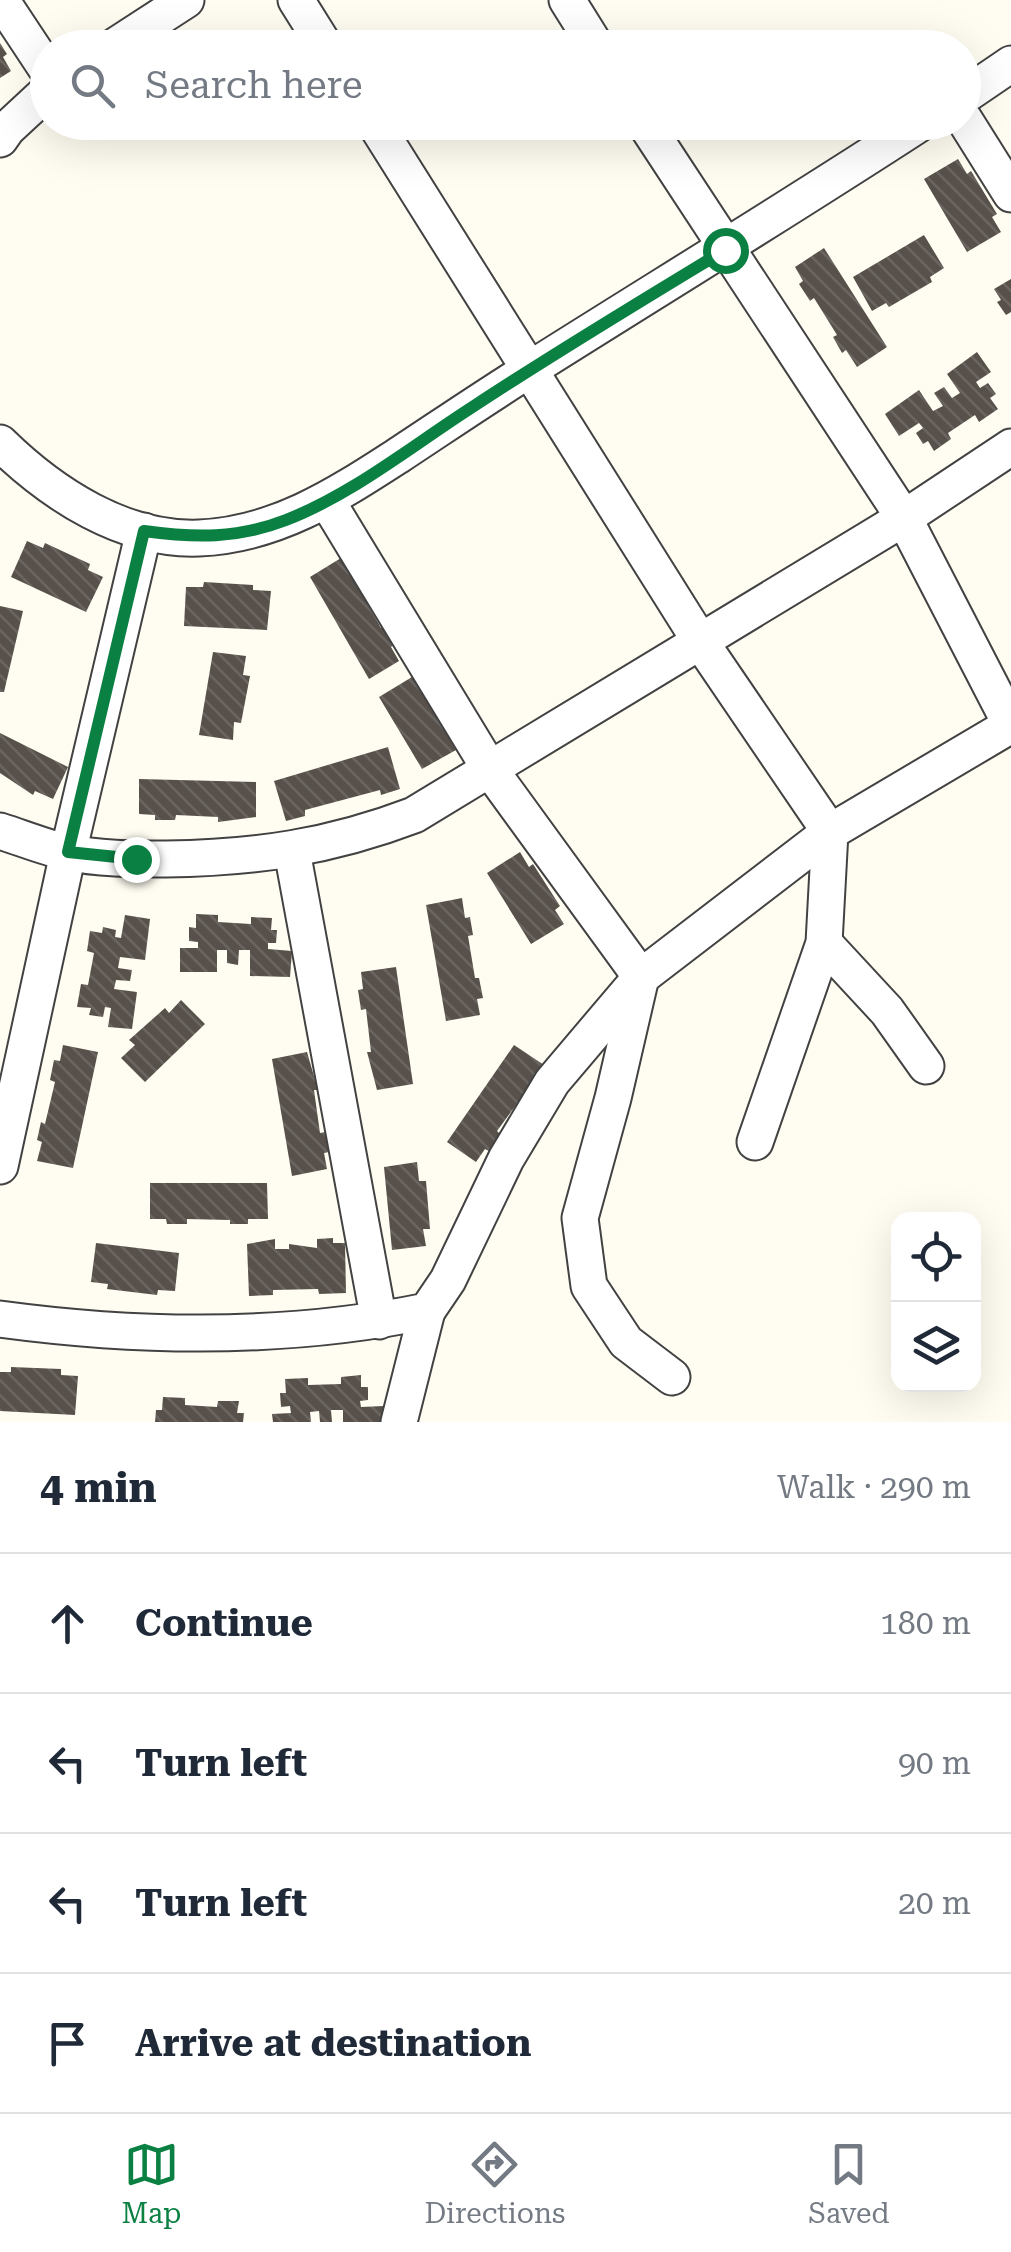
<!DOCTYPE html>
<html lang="en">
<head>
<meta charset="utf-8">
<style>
  :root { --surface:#fff; --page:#f6f6f7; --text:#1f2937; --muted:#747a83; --line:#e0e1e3; --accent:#0b8043 }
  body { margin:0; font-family:"Roboto Serif",serif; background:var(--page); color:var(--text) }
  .controls { position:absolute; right:30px; bottom:30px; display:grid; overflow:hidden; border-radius:20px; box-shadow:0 10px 40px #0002 }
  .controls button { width:90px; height:90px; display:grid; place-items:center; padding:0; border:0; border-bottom:2px solid var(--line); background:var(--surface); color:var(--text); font:50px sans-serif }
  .stop { position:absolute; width:30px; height:30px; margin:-22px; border:8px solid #0b8043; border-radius:50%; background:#fff }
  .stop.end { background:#0b8043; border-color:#fff; box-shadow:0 2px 10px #0008 }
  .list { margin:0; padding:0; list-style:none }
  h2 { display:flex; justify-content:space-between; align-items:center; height:130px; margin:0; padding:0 40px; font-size:42px }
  h2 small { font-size:32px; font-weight:400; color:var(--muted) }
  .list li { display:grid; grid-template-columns:65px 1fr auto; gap:30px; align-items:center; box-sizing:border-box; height:140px; padding:0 40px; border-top:2px solid var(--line) }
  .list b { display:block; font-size:38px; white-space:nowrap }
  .list em { font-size:32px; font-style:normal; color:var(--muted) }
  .icon { flex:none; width:55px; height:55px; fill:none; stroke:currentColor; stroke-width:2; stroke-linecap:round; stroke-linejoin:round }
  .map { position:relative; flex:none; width:1011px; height:1422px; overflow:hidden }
  .search { position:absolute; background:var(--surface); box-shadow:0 10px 40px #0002; left:30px; right:30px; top:30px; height:110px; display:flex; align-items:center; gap:25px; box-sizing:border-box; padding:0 35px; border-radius:55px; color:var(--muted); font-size:38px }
  .sheet { height:690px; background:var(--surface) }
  nav { display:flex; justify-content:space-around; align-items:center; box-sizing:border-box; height:140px; border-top:2px solid var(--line); background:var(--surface); font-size:28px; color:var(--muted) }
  nav a { display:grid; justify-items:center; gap:5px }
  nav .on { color:var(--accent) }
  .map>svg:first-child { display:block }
</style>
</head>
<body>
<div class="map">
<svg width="1011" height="1422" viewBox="0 0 1011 1422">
  <defs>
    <pattern id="building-back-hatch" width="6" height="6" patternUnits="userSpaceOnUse" patternTransform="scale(2.5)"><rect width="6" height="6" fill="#58514b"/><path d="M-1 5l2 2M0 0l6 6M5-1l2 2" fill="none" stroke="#6b6561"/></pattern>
  </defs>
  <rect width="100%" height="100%" fill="#fffdf1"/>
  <g fill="url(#building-back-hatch)">
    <path d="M0,43L7,54L3,57L11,71L0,78Z"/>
    <path d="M958,159L967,174L971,171L997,214L992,217L1001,232L967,252L924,179Z"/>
    <path d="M924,235L944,268L930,277L932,282L889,307L886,303L872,311L853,277Z"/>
    <path d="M824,248L887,347L857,367L846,350L842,353L833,337L837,335L814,298L810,301L799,284L803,281L795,267Z"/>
    <path d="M1011,279V312L1006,315L997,302L1001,300L994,289Z"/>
    <path d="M977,352L991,372L976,382L980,388L988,383L996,394L990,398L998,409L979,422L975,415L948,433L951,439L934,451L928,441L923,444L916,433L923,428L919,423L899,436L885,414L919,390L933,411L943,406L934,393L944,387L952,398L960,393L947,374Z"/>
    <path d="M27,541L43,548L45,543L90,564L88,570L103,577L86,612L11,577Z"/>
    <path d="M341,558L351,575L355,573L364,589L360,591L381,628L385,626L395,644L391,647L399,661L369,679L310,577Z"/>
    <path d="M204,582L253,585V590L271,591L267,630L184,626L186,587H203Z"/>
    <path d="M0,606L23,611L4,692H0Z"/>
    <path d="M213,652L246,656L243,675L250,676L241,723L234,722L233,740L199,735Z"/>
    <path d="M412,677L422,692L426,689L452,732L447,735L456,750L422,769L379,697Z"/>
    <path d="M0,733L68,767L53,799L35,791L33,795L0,773Z"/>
    <path d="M388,747L400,789L381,795L380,790L305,810V816L286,821L274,781Z"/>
    <path d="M139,779L256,782V817L218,822V817L176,815L175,820H155V815L139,814Z"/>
    <path d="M520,852L529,867L533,864L560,906L555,910L564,924L531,944L487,873Z"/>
    <path d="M462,898L465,918L470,917L473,935L468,936L475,978H479L483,998L477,999L480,1015L446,1021L426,905Z"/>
    <path d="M196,914L218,915V922L251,924V917L272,918L271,930H277L276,943H268V949L292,951L290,977L250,976V950H239L238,965L227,963V950H217V972H180V948H198V942L189,941V927L196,928Z"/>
    <path d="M125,915L150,919L145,960L120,957L118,968L132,970L130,981L116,980L114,989L137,992L132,1029L108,1027L111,1008L105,1007L103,1017L89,1015L91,1008L77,1007L81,984L88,985L94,953L87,951L90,931L102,933L103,927L116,930L115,937L121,938Z"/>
    <path d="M396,967L413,1084L377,1090L367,1052H371L366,1009L361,1010L358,990L363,989L361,972Z"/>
    <path d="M181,1000L205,1024L145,1082L121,1058L135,1045L129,1040L165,1008L169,1013Z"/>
    <path d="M63,1045L98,1052L73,1168L37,1161L42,1142L37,1140L41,1122L45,1124L55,1082L50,1080L54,1060L60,1061Z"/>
    <path d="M514,1045L544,1065L526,1100L522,1097L497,1131L501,1135L489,1151L485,1149L476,1162L447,1142Z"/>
    <path d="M307,1052L318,1090H314L320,1133L325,1132L329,1152L324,1153L327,1169L292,1176L272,1059Z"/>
    <path d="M417,1162L419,1181H426L430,1229H423L426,1246L392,1250L384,1167Z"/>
    <path d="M150,1183H267L268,1219H248V1224H230V1220L187,1219V1224H167L166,1219H150Z"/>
    <path d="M333,1238V1243H345L346,1293L319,1294L318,1289L273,1290V1295L249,1296L247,1244L275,1239V1249H289V1244L317,1248V1239Z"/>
    <path d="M96,1243L179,1253L175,1291L158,1290L157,1295L107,1289L108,1284L91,1282Z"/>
    <path d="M11,1367L61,1369V1375L78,1376L75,1415L0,1411V1372H11Z"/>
    <path d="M361,1375V1387H368V1400L360,1401L361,1407L384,1406L385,1422H343V1410H331L332,1422H320L319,1411L310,1412L311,1422H273L272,1414L291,1413L290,1406L281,1407L280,1393H286L285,1379L308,1378V1385L341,1384V1377Z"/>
    <path d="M163,1397L185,1398V1405L217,1407L218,1401H239L237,1413H244L243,1422H155L156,1410H162Z"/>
  </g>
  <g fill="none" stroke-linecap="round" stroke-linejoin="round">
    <defs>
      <g id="minor">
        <path d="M1,0L48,71"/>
        <path d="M296,0L326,48"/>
        <path d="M567,0L597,48"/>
        <path d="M112,48L186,0"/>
        <path d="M964,96L1011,64"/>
        <path d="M964,119L1011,194"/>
        <path d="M374,122L700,641L830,832L824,943L755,1142"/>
        <path d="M644,122L904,518L1011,725"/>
        <path d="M0,139L7,129L48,91"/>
        <path d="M0,443C52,494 124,541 199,538C276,535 337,495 399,455C443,426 487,396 532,368C662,286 793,206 922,122"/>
        <path d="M327,501L491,771L641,977L613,1098L580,1218L589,1286L626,1342L672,1377"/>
        <path d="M0,831C22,838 44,847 66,852C97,859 134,859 166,859C255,858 330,847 414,815L904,518L1011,447"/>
        <path d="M292,851L379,1321"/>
        <path d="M824,943L887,1011L926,1066"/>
        <path d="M0,1166L68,853L144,531"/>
        <path d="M0,1319C141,1338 286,1340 427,1311L448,1280L506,1159L552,1082L641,977L830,832L1011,725"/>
        <path d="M399,1422L427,1311"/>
      </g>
    </defs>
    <use href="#minor" stroke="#424242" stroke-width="39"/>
    <use href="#minor" stroke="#fff" stroke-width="35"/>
  </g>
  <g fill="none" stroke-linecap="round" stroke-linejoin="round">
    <path stroke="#0b8043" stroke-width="12" d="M136,859L68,852L144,531C195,538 237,539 286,520C353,494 413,445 474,406C556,352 641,301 725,250"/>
  </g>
</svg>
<div class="controls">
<button><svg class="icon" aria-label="locate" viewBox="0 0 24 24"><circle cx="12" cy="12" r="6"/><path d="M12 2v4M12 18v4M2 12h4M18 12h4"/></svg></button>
<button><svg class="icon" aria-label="layers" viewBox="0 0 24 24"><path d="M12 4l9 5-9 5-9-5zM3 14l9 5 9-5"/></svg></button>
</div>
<div class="stop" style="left:725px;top:250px"></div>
<div class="stop end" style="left:136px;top:859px"></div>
<div class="search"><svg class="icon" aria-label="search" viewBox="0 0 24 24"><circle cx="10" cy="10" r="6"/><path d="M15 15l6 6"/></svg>Search here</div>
</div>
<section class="sheet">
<h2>4 min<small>Walk · 290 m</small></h2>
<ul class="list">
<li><svg class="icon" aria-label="ahead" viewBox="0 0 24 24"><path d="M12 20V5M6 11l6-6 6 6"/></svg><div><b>Continue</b></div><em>180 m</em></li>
<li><svg class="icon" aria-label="left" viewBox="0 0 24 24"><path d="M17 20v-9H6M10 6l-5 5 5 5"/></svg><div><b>Turn left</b></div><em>90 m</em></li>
<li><svg class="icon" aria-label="left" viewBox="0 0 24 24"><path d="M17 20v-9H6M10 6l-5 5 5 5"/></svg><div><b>Turn left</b></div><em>20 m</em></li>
<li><svg class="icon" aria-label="arrive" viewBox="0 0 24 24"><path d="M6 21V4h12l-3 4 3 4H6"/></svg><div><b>Arrive at destination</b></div></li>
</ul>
</section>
<nav>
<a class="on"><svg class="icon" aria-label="map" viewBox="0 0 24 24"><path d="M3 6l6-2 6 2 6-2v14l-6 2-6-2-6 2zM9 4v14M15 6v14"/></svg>Map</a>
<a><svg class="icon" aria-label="directions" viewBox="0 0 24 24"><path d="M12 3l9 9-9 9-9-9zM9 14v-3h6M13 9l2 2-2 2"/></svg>Directions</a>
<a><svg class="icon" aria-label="saved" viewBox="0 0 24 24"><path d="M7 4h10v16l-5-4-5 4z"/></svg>Saved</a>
</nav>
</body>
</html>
